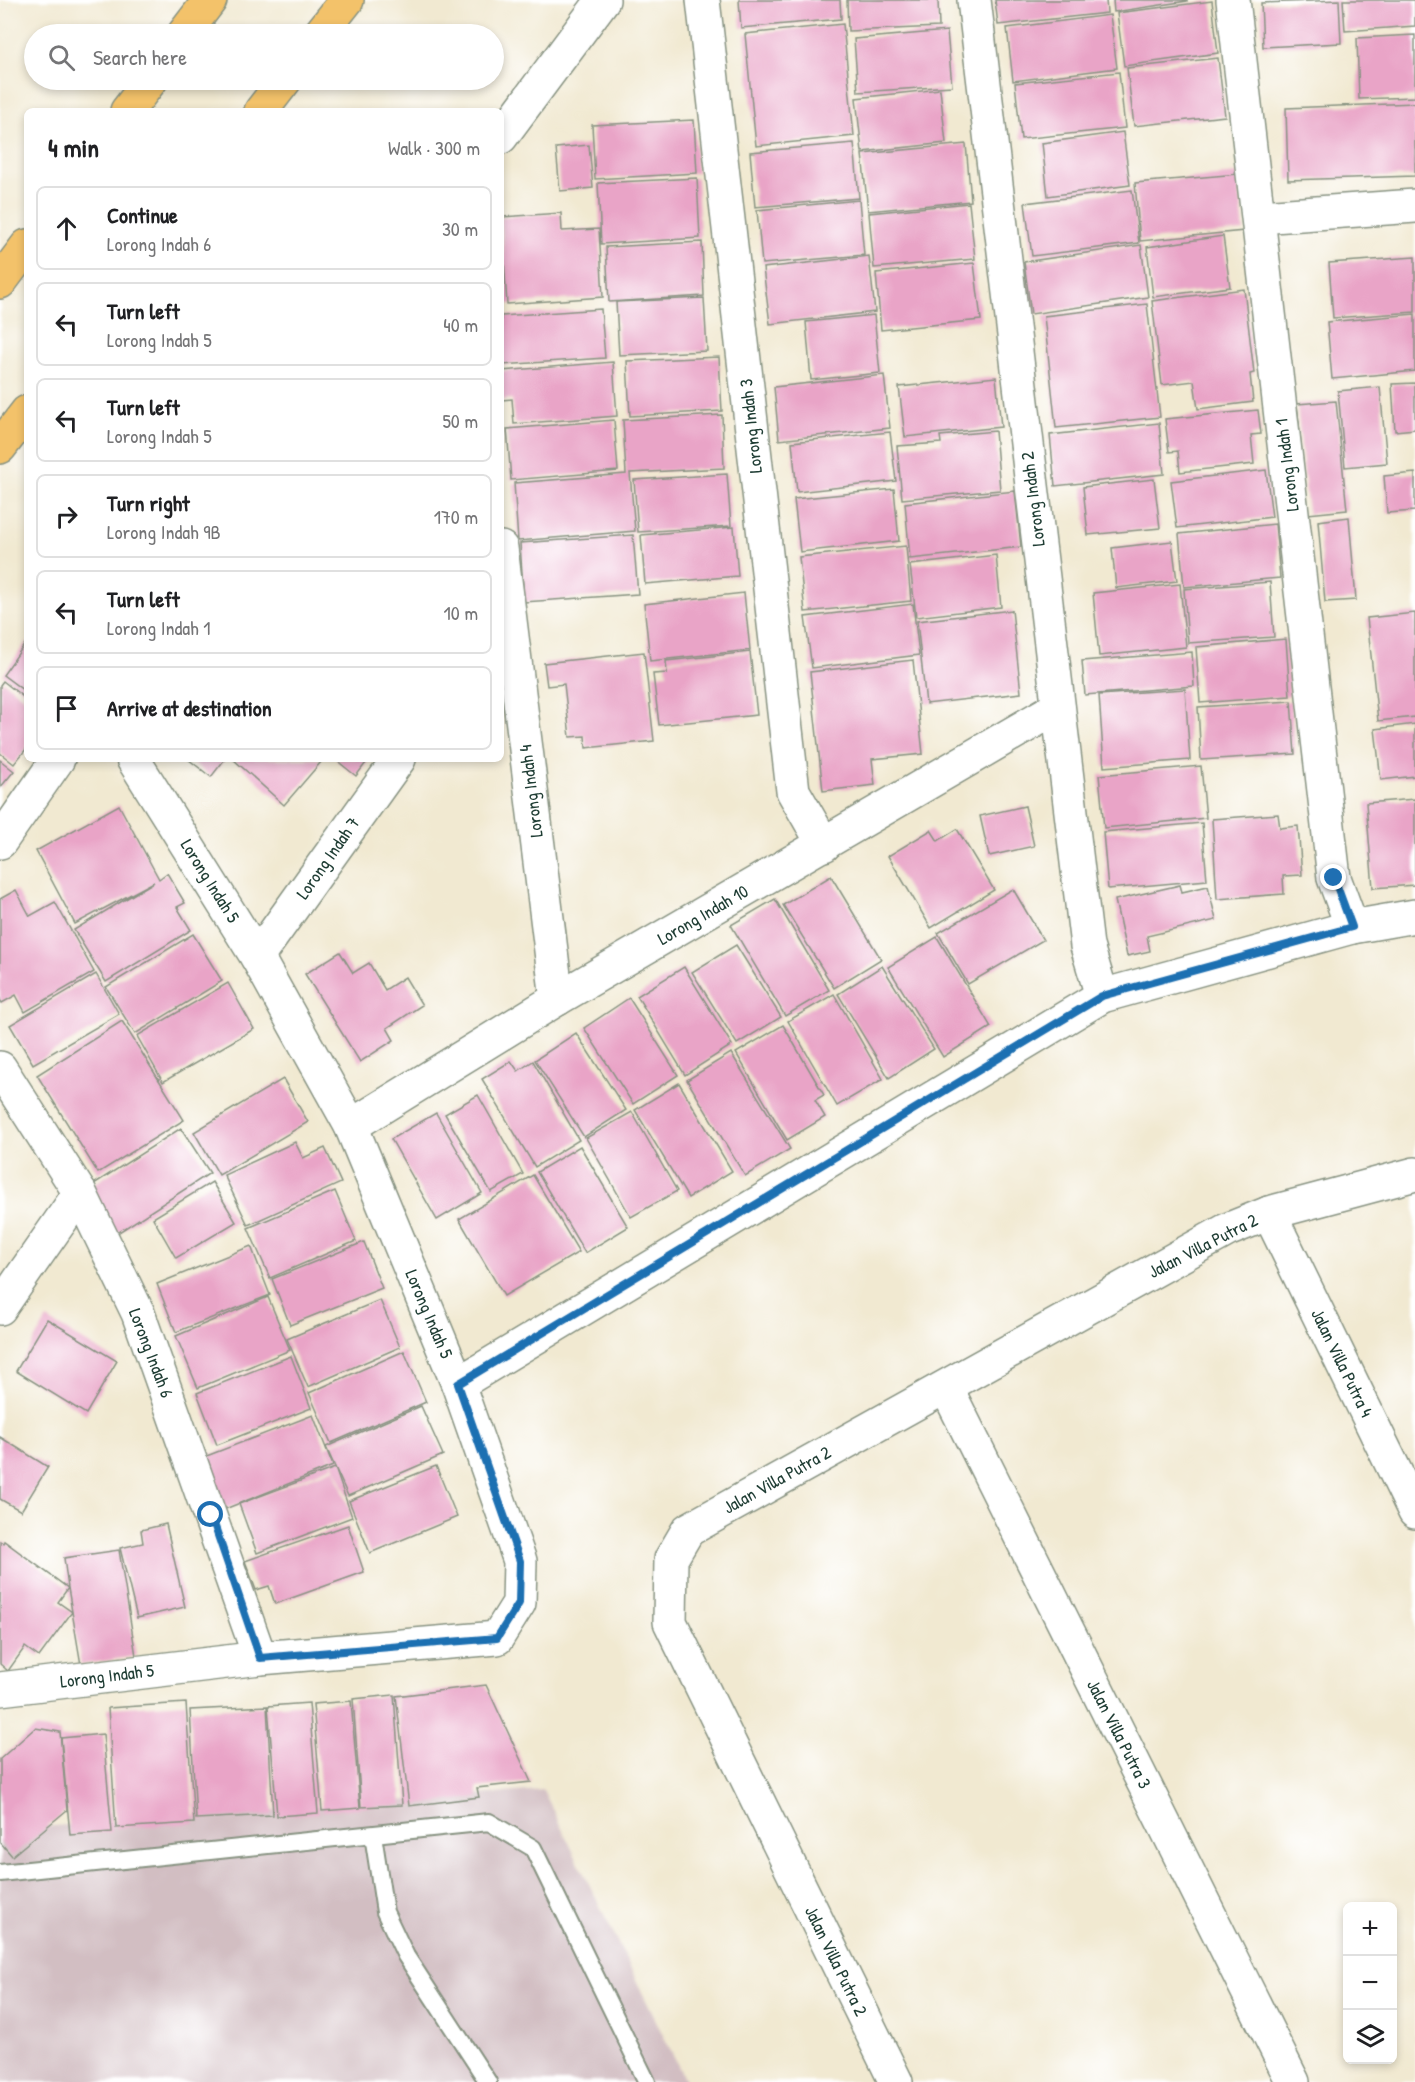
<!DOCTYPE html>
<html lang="en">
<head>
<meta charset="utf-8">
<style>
  :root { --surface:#fff; --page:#f2f2f2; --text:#202124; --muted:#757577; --line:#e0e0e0 }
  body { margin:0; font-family:"Patrick Hand",sans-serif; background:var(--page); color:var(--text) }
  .controls { position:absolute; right:18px; bottom:18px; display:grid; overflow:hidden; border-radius:9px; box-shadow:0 3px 9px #0003 }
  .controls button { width:54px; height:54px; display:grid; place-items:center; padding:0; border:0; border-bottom:2px solid var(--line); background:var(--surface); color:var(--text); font:30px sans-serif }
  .stop { position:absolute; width:18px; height:18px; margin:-14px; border:4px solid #1f6fb2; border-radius:50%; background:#fff }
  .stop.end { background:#1f6fb2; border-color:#fff; box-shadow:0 2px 6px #0008 }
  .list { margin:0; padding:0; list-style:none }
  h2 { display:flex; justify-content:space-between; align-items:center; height:78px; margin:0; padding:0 24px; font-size:26px }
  h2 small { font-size:20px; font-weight:400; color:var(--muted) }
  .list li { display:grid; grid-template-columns:39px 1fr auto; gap:18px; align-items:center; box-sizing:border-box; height:84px; margin:0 12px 12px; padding:0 12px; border:2px solid var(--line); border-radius:9px }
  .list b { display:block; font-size:22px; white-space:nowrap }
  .list p { margin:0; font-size:20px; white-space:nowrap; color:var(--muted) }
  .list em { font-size:20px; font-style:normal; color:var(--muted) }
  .icon { flex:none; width:33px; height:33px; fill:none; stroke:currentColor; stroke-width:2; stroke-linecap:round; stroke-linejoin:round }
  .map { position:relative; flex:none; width:1415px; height:2082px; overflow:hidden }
  .search { position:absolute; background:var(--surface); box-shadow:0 3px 9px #0003; left:24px; top:24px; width:480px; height:66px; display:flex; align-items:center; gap:15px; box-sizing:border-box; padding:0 21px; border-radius:33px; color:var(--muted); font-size:22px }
  .panel { position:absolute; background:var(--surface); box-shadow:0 3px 9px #0003; left:24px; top:108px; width:480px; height:654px; border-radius:9px }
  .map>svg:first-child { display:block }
</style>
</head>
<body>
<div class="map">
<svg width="1415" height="2082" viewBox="0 0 1415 2082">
  <rect width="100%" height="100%" fill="#fff"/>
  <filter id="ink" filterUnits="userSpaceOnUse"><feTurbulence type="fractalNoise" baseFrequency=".0167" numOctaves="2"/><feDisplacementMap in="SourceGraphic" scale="12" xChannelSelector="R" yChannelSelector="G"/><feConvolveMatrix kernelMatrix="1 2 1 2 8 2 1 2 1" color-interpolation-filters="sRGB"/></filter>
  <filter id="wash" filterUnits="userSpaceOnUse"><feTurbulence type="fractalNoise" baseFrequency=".008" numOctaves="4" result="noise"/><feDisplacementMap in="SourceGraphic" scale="24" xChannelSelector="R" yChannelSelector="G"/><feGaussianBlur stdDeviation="1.35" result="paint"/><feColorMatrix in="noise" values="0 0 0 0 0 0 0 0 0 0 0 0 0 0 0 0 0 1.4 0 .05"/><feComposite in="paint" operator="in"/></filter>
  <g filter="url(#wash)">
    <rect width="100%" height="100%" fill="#f1e9d1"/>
    <path fill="#d2bec2" d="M543,1790L686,2082H0V1830Z"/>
    <g id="blocks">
      <g fill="#e9a4c7">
        <path d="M739,0H840L841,19L741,28Z"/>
        <path d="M847,0H938L939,27L848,31Z"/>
        <path d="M995,0H1106L1107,13L998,25Z"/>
        <path d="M1113,0H1187V1L1114,12Z"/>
        <path d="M1339,0L1341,43L1263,47L1261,3Z"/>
        <path d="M1343,0H1415V26L1345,31Z"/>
        <path d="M1212,1L1218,53L1124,66L1117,13Z"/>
        <path d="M1110,15L1117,68L1013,81L1007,28Z"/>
        <path d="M843,24L854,136L756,146L745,34Z"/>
        <path d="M947,31L952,86L858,92L854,39Z"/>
        <path d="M1415,35V97L1359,99L1357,38Z"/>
        <path d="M1218,58L1225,116L1134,126L1127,68Z"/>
        <path d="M1119,72L1125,128L1021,139L1015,83Z"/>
        <path d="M940,89L946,143L862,152L856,98Z"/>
        <path d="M1415,103V176L1288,180L1286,108Z"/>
        <path d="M694,120L697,173L595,179L592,125Z"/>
        <path d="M1123,132L1130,185L1048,196L1042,143Z"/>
        <path d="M854,143L859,198L755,207L750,152Z"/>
        <path d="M966,144L971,201L868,211L862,154Z"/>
        <path d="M589,145L593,188L560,191L556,148Z"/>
        <path d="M1238,174L1244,231L1140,241L1135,183Z"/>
        <path d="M697,178L700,238L601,244L598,183Z"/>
        <path d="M1132,190L1139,243L1032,256L1025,203Z"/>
        <path d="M859,200L864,255L762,264L757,210Z"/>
        <path d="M969,203L975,259L874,268L869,213Z"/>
        <path d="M561,213L562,231L599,229L603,297L507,304L501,217Z"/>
        <path d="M1223,236L1230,287L1153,297L1147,247Z"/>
        <path d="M702,242L704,296L609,302L606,247Z"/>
        <path d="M1141,245L1148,297L1031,314L1024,262Z"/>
        <path d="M869,256L875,312L770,324L763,268Z"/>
        <path d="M1415,257V312L1333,318L1329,263Z"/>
        <path d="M974,263L981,320L881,330L876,273Z"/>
        <path d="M1244,289L1254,373L1250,374L1253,402L1198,409L1194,381L1162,385L1152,301Z"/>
        <path d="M704,298L707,351L619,355L616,302Z"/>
        <path d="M1147,304L1160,417L1056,428L1044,316Z"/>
        <path d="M601,309L605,358L501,365V316Z"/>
        <path d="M1415,314V371L1332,379L1327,322Z"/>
        <path d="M874,315L880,373L811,380L806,322Z"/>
        <path d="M719,357L722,411L630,416L627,361Z"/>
        <path d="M613,362L617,416L514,424L512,399L502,400L501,371Z"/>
        <path d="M884,375L890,428L779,440L774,387Z"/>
        <path d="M996,377L1001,427L905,437L899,387Z"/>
        <path d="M1415,383V429L1395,431L1392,384Z"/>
        <path d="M1380,387L1387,463L1345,467L1338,391Z"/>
        <path d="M1336,401L1347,510L1308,514L1297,404Z"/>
        <path d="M1258,410L1261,434L1251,435L1254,464L1180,472L1178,451L1169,452L1165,419Z"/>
        <path d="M722,415L724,468L630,473L635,531L518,541L514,483L626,474L623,420Z"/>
        <path d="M614,420L618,471L511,480L507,429Z"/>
        <path d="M1159,423L1164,474L1055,486L1050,435Z"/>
        <path d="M995,431L1000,490L902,499L897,446L941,443L940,436Z"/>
        <path d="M890,432L896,481L797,492L792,442Z"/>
        <path d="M1266,470L1272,517L1177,528L1171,481Z"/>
        <path d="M1415,473V511L1387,513L1384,476Z"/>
        <path d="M727,474L731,526L638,532L634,480Z"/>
        <path d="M1154,479L1160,528L1088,535L1083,487Z"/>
        <path d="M894,489L899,541L800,552L794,499Z"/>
        <path d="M1015,491L1021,547L910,559L905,503Z"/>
        <path d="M1349,517L1356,600L1325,602L1318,521Z"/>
        <path d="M1275,524L1280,578L1184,587L1179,534Z"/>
        <path d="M734,527L738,576L645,584L641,535Z"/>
        <path d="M633,535L638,594L524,602L520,543Z"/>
        <path d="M1172,541L1177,581L1116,588L1112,548Z"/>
        <path d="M906,546L911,601L805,612L799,557Z"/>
        <path d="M996,555L1001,607L916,617L910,565Z"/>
        <path d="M1270,582L1274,637L1188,643L1184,589Z"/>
        <path d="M1180,584L1186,647L1099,656L1093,593Z"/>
        <path d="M744,593L750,650L650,661L644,604Z"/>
        <path d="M913,604L919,655L812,668L805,617Z"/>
        <path d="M1012,610L1021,693L926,704L917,621Z"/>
        <path d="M1415,613V717L1378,721L1367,618Z"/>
        <path d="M1286,639L1290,696L1200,703L1196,647Z"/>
        <path d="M27,641V693L3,675Z"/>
        <path d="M644,652L654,741L586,748L585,736L570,737L564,684L547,686L544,663Z"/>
        <path d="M750,652L757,715L659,725L653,674L667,673L666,661Z"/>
        <path d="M1192,652L1194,686L1085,695L1082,661Z"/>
        <path d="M913,660L923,754L872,759L875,785L823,791L810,672Z"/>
        <path d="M3,681L27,700V748L14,764L0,753V685Z"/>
        <path d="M1185,689L1190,760L1104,767L1099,695Z"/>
        <path d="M1291,701L1295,754L1201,760L1198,707Z"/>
        <path d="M1415,724V776L1381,780L1375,729Z"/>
        <path d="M188,759H225L211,777Z"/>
        <path d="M233,759H318L321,762L284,805Z"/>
        <path d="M335,759H369L356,776Z"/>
        <path d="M0,760L14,771L0,788Z"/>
        <path d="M1201,766L1206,818L1104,828L1099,775Z"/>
        <path d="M1415,799V885L1373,888L1366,803Z"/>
        <path d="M119,805L159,879L167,873L185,903L177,907L191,930L106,982L74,930L154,882L75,924L36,851Z"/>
        <path d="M1025,806L1034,846L989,856L980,816Z"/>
        <path d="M1278,814L1280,828L1298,826L1302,875L1283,876L1284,894L1217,899L1212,819Z"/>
        <path d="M1202,823L1207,880L1108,889L1103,832Z"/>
        <path d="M957,829L994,890L931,928L888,856L931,830L938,841Z"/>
        <path d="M831,876L881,959L834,988L783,905Z"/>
        <path d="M1180,885L1182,892L1208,886L1216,920L1147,936L1150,951L1127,956L1115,900Z"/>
        <path d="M1013,889L1043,940L968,984L938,933Z"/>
        <path d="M16,890L30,916L55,902L94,972L25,1012L16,995L2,1003L0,1000V899Z"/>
        <path d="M775,899L829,990L785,1016L731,925Z"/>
        <path d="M193,934L222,981L135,1034L106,987Z"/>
        <path d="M937,937L991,1027L943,1057L888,967Z"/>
        <path d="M736,945L781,1017L737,1044L692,972Z"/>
        <path d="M340,952L353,973L369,963L385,990L405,977L422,1005L387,1028L394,1040L360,1062L305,974Z"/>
        <path d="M882,966L934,1049L889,1078L838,994Z"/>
        <path d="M684,967L732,1045L685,1075L637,996Z"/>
        <path d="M96,974L119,1014L33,1064L10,1025Z"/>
        <path d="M228,983L254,1029L163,1082L137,1036Z"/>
        <path d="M834,994L883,1079L837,1106L788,1021Z"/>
        <path d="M629,998L678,1075L633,1104L584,1028Z"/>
        <path d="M122,1021L184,1120L98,1173L37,1075Z"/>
        <path d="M783,1025L824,1095L815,1100L825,1117L787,1140L736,1053Z"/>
        <path d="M576,1033L626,1110L584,1137L535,1060Z"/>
        <path d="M731,1053L790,1149L745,1176L687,1080Z"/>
        <path d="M511,1061L518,1071L533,1061L579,1140L535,1167L482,1079Z"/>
        <path d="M283,1079L308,1122L219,1175L194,1132Z"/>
        <path d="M679,1083L732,1171L688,1198L635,1110Z"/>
        <path d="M478,1095L523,1174L491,1192L445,1114Z"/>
        <path d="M632,1112L677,1191L631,1217L586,1138Z"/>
        <path d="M436,1113L482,1193L437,1220L391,1139Z"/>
        <path d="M181,1128L210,1173L116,1234L86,1189Z"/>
        <path d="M295,1142L303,1158L325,1148L341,1183L248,1225L224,1175Z"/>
        <path d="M580,1146L628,1227L585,1253L537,1172Z"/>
        <path d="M533,1175L579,1252L504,1296L459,1219Z"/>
        <path d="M212,1182L236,1222L176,1258L153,1218Z"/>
        <path d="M335,1191L356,1241L270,1278L248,1228Z"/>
        <path d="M364,1242L382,1288L290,1325L272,1279Z"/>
        <path d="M251,1246L270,1295L176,1332L157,1284Z"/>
        <path d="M268,1297L290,1350L198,1388L176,1336Z"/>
        <path d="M380,1300L400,1347L308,1387L287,1339Z"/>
        <path d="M47,1319L117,1361L86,1414L16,1371Z"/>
        <path d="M404,1351L426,1402L331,1443L309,1393Z"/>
        <path d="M291,1356L311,1408L217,1445L197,1393Z"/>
        <path d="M421,1406L443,1455L348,1496L326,1447Z"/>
        <path d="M313,1415L333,1466L225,1509L204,1457Z"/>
        <path d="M0,1437L48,1467L21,1511L0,1499Z"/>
        <path d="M436,1466L457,1517L370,1553L349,1501Z"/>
        <path d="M335,1468L352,1517L257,1553L239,1504Z"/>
        <path d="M166,1524L185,1607L137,1618L120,1548L143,1543L141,1530Z"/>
        <path d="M348,1525L364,1572L275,1604L269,1586L256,1590L245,1561Z"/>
        <path d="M0,1541L3,1543L4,1541L68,1588L64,1558L119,1550L136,1656L81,1665L68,1588L58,1602L72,1612L39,1657L25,1647L8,1671L0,1664Z"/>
        <path d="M486,1685L531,1782L477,1788L479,1797L409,1806L396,1696Z"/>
        <path d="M394,1695L402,1805L361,1807L353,1699Z"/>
        <path d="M351,1701L360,1808L322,1811L313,1704Z"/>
        <path d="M186,1703L194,1823L116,1828L108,1708Z"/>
        <path d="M309,1703L318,1813L277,1816L268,1706Z"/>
        <path d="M267,1706L273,1815L196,1819L190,1710Z"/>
        <path d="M35,1728L60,1732L67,1810L12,1856L0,1842V1759Z"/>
        <path d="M103,1734L112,1832L70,1835L61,1738Z"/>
      </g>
    </g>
  </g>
  <g filter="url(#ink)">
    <use href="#blocks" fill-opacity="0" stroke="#889382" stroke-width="1.5"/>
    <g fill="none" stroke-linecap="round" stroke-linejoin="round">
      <defs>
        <g id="service">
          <path d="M373,1835L385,1912L406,1956L488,2082"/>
          <path d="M0,1873L489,1822L533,1848L647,2082"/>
        </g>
        <g id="minor">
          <path d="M703,0L793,791L824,845"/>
          <path d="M974,0L1087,946L1102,996"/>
          <path d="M1233,0L1334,878L1352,927"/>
          <path d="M501,137L603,0"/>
          <path d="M1259,217L1415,206"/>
          <path d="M501,548L557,999"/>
          <path d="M0,842L58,759"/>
          <path d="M257,957L399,759"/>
          <path d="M0,1068L80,1193L138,1313L260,1658"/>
          <path d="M351,1126L557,999L1058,707"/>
          <path d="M1269,1213L1415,1512"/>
          <path d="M0,1308L80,1193"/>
          <path d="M458,1384L1102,996L1352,927L1415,916"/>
          <path d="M946,1387L1293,2082"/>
          <path d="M0,1689L260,1658L497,1638L519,1603L520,1561L458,1384L351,1126L257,957L133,759"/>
          <path d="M896,2082L670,1622L671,1559L688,1530L1227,1230L1269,1213L1415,1174"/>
        </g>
        <g id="motorway">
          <path d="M184,34L210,0"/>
          <path d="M320,34L347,0"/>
          <path d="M127,111L151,80"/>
          <path d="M261,111L285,80"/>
          <path d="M0,282L27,246"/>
          <path d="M0,447L27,412"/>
        </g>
      </defs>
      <use href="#service" stroke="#889382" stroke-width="20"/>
      <use href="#minor" stroke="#889382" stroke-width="36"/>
      <use href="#motorway" stroke="#889382" stroke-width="36"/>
      <use href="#service" stroke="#fff" stroke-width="16"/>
      <use href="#minor" stroke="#fff" stroke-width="33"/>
      <use href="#motorway" stroke="#f3c26a" stroke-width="33"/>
    </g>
  </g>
  <g fill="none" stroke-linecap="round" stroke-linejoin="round" filter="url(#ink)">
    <path stroke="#1f6fb2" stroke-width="8" d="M211,1515L260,1658L497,1638L519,1603L520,1561L458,1384L1102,996L1352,927L1334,878"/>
  </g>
  <g text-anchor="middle" stroke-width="5" stroke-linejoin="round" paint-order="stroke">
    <g font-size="18" fill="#1f3d34" stroke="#fff">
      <text transform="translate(751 426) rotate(-96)" y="6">Lorong Indah 3</text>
      <text transform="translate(1287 465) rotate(-97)" y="6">Lorong Indah 1</text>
      <text transform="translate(1033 499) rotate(-97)" y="6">Lorong Indah 2</text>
      <text transform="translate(531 791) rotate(-97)" y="6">Lorong Indah 4</text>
      <text transform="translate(328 858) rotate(-55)" y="6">Lorong Indah 7</text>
      <text transform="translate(210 881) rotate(58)" y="6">Lorong Indah 5</text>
      <text transform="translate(703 915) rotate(-30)" y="6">Lorong Indah 10</text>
      <text transform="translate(1203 1246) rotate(-27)" y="6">Jalan Villa Putra 2</text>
      <text transform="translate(429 1314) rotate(67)" y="6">Lorong Indah 5</text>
      <text transform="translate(151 1353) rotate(69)" y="6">Lorong Indah 6</text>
      <text transform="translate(1342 1363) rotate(64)" y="6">Jalan Villa Putra 4</text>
      <text transform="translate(777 1480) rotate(-29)" y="6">Jalan Villa Putra 2</text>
      <text transform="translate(107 1676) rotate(-7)" y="6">Lorong Indah 5</text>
      <text transform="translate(1119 1734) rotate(63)" y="6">Jalan Villa Putra 3</text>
      <text transform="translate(836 1961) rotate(64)" y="6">Jalan Villa Putra 2</text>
    </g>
  </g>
</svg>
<div class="controls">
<button>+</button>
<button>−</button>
<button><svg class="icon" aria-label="layers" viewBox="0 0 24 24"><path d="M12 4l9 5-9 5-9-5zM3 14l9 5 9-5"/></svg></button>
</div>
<div class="stop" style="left:211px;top:1515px"></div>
<div class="stop end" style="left:1334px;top:878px"></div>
<div class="search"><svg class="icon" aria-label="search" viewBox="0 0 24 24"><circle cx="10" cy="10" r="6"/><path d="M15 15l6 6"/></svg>Search here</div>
<section class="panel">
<h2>4 min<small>Walk · 300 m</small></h2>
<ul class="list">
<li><svg class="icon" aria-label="ahead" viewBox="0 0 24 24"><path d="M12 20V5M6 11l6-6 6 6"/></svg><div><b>Continue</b><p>Lorong Indah 6</p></div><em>30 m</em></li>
<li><svg class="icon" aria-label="left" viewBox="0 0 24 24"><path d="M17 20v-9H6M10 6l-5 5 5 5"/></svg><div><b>Turn left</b><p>Lorong Indah 5</p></div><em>40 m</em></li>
<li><svg class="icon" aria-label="left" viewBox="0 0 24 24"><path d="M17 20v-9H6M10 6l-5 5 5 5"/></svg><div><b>Turn left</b><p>Lorong Indah 5</p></div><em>50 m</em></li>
<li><svg class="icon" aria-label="right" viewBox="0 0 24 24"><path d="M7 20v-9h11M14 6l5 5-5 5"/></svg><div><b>Turn right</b><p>Lorong Indah 9B</p></div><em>170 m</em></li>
<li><svg class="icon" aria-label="left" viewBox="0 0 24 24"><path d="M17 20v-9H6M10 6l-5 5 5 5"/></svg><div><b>Turn left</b><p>Lorong Indah 1</p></div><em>10 m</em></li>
<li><svg class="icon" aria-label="arrive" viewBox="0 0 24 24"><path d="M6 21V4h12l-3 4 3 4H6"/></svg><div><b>Arrive at destination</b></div></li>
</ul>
</section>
</div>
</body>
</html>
